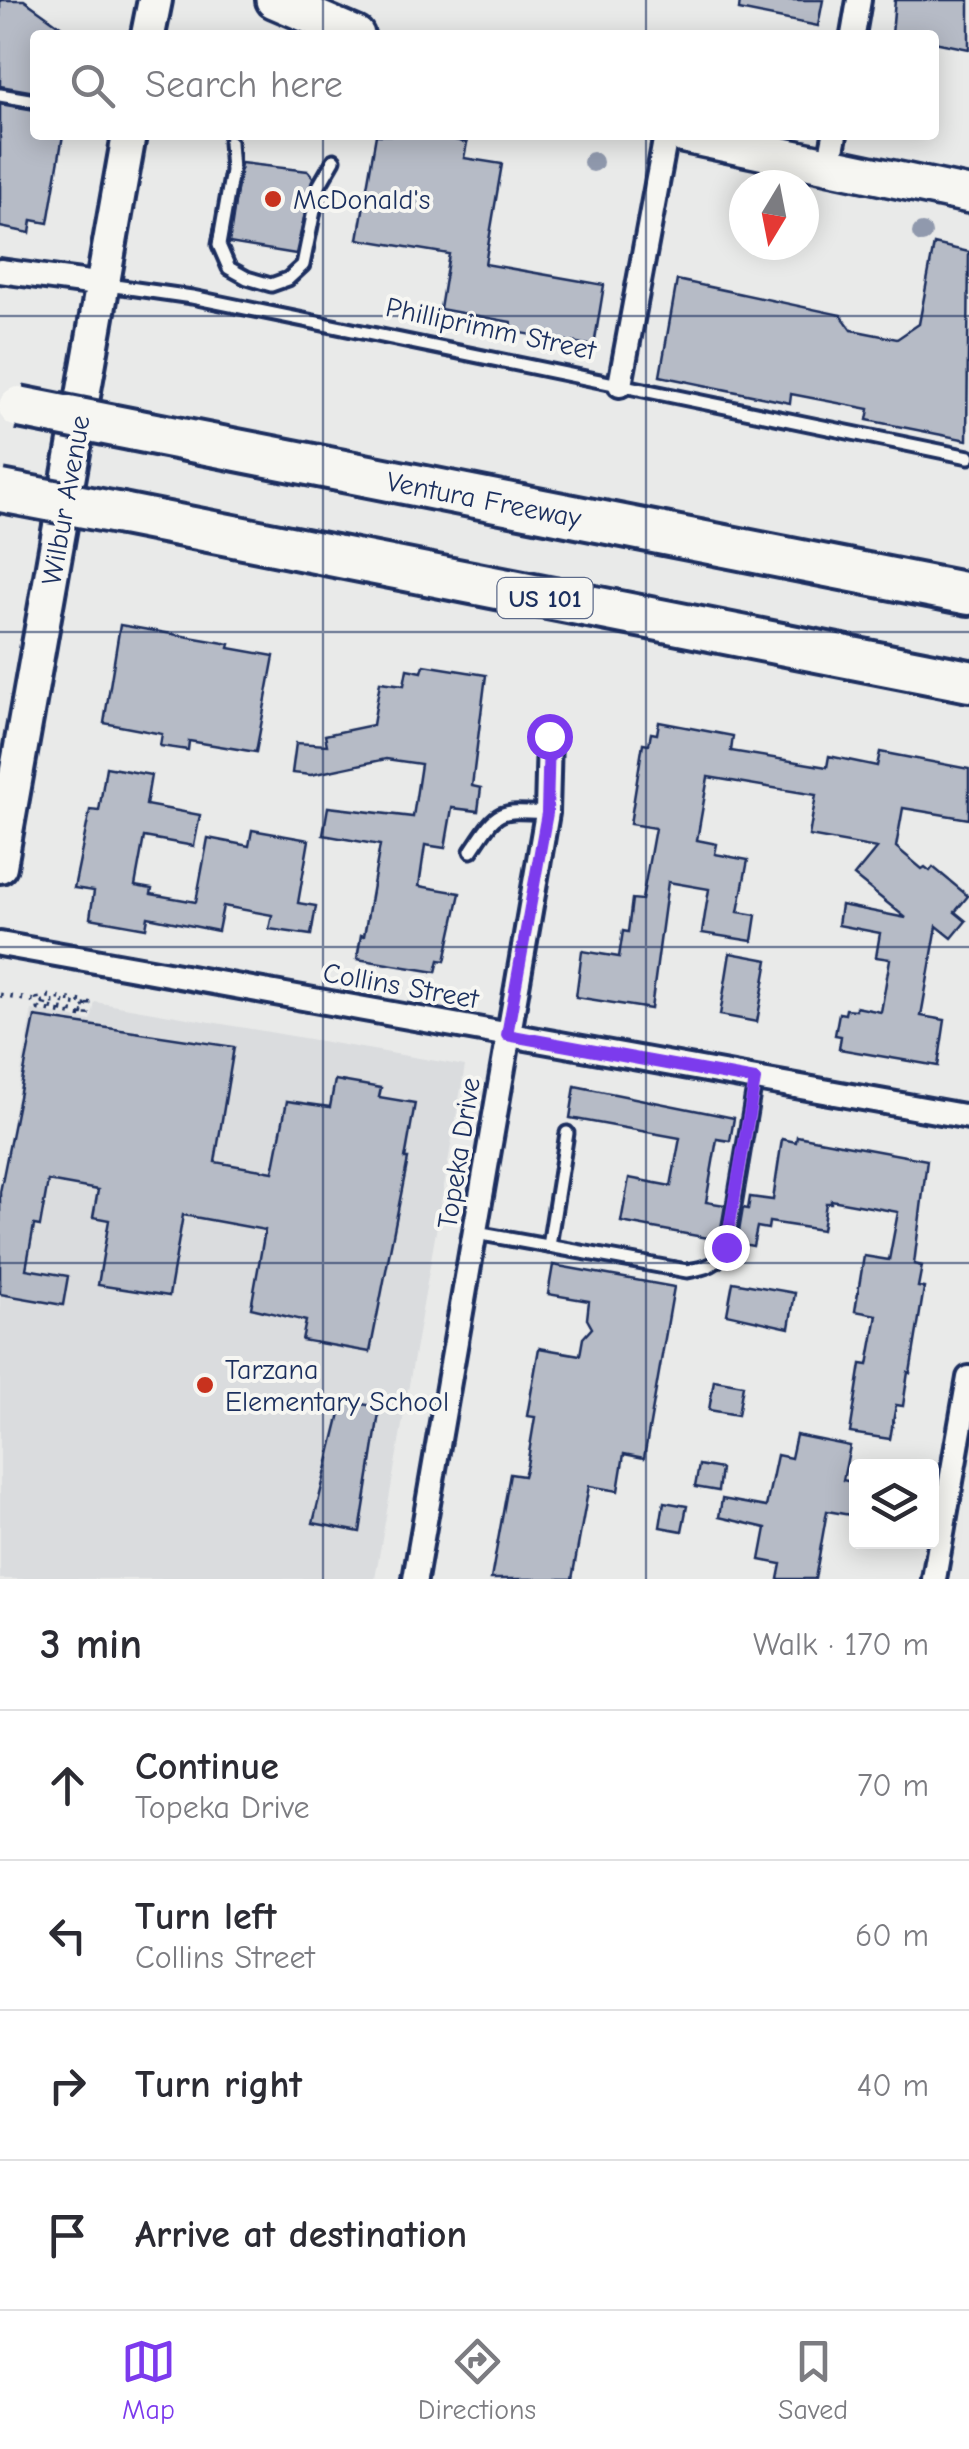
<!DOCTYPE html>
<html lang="en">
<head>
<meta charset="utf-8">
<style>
  :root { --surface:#fff; --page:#f7f7f7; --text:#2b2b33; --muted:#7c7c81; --line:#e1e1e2; --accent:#7c3aed }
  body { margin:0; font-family:"Comic Neue",sans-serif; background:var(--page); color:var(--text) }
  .controls { position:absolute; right:30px; bottom:30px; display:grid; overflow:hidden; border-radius:10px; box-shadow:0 5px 25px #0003 }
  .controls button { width:90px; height:90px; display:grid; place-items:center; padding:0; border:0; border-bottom:2px solid var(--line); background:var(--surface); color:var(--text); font:50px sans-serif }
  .compass { position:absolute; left:729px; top:170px; width:90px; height:90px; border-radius:50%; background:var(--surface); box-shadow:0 5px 25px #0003; rotate:190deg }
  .stop { position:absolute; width:30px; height:30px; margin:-22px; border:8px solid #7c3aed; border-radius:50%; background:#fff }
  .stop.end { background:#7c3aed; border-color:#fff; box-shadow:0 2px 10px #0008 }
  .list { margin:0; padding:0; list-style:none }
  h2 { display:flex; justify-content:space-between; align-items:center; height:130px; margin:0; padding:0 40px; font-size:42px }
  h2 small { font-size:32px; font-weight:400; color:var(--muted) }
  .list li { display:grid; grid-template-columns:65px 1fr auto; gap:30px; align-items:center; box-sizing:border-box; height:150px; padding:0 40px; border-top:2px solid var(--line) }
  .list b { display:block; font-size:38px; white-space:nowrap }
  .list p { margin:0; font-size:32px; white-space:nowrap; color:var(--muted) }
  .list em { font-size:32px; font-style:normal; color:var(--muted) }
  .icon { flex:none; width:55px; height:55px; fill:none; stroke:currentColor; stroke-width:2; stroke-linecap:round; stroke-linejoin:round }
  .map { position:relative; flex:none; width:969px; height:1579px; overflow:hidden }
  .search { position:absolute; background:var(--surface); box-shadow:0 5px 25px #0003; left:30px; right:30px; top:30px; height:110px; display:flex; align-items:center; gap:25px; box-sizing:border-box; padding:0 35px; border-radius:10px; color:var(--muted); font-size:38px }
  .sheet { height:730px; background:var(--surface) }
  nav { display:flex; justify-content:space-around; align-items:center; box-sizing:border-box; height:140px; border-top:2px solid var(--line); background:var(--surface); font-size:28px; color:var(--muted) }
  nav a { display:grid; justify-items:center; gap:5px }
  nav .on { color:var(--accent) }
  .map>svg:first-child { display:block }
</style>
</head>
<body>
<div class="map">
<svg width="969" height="1579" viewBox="0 0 969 1579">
  <rect width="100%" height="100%" fill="#e9eae9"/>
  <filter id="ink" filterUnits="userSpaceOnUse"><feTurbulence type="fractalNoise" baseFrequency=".01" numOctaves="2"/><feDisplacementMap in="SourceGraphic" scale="20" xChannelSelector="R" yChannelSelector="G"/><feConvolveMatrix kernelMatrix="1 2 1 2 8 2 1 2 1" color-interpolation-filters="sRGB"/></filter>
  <g filter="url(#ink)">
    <path fill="#dadcde" d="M95,1002L465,1066L375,1579H0V1191L32,1010L91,1021Z"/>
    <g fill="#b6bbc6" stroke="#1b2f5e" stroke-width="2.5">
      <path d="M0,0H24L73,35H35V92L0,86Z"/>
      <path d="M740,0H823L818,26L739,10Z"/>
      <path d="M895,0H969V49L934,42V35H892Z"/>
      <path d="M0,104L35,110V135H63L48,223L32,220L30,233L0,227Z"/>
      <path d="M376,135H436L467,143L464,158L502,164L485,264L604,285L594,346L510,331L511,322L440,309L449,254L358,239Z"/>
      <path d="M241,163L308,171L313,177L296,254L229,243Z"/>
      <path d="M934,244L969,252L967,440L867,420L869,409L791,394L790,403L660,376L677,280L841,315L852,330L897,339L919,324Z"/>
      <path d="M120,625L230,644L229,648L274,656L256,752L189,741L188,750L160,746L162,734L104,723Z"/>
      <path d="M424,665L486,675L472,786L481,788L478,811L452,808L445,848L425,845L419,886L460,893L445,961L439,960L436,972L357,959L361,935L364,936L380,845L323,835L328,807L413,817L421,764L386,759L311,775L292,773L296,743L327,745L325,735L373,725L380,682L404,685L407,669L422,672Z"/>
      <path d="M659,722L733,736L731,751L827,767L829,756L877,766L880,752L969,769V819L903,808L896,847L922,869L925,867L930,871L933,867L968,896L955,912L966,921L952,938L937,926L921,1016L945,1020L938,1066L839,1049L841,1036L835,1035L839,1013L845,1014L846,1009L856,1010V1007L881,1012L890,959L876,957L880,933L838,925L841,905L906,918L854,876L877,848L809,836L816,795L708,777L697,840L717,844L715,854L748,860L738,912L756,915L752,941L702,933L709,889L668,882L651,1009L576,997L582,951L619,957L623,931L628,932L632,899L642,900L655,828L630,824L643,743L649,744L651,733L657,734Z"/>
      <path d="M106,767L151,775L146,805L200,815L194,846L144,837L135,886L152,889L151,894L196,902L208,838L249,846L252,830L309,840L298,903L316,906L311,935L269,929L272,915L223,906L218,931L148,917L146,928L90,918L94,891L74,888L90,810L99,811Z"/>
      <path d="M730,953L768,960L757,1022L720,1015Z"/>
      <path d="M35,1017L234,1047L215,1162L273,1172L287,1101L330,1107L335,1080L381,1088L379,1097L415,1103L405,1159H408L370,1352L302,1340L306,1321L251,1308L265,1230L183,1215L169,1296L98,1285L109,1220L93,1217L98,1190L48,1181L40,1226L34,1225L26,1269L68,1276L63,1305L0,1294V1192Z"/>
      <path d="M575,1086L734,1118L730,1141L717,1139L706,1202L725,1205L719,1240L621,1222L629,1178L671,1186L680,1138L570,1118Z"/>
      <path d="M797,1136L927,1160L914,1264L922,1266L918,1287L924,1288L910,1373L908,1372L903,1406L896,1405L890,1439L850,1433L861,1364L868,1365L877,1315L855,1311L864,1256L889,1260L898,1212L831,1200V1203H826L822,1230L769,1222L768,1229L757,1227L753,1246L737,1243L743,1208L748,1209L750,1197L773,1200L782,1139L796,1142Z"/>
      <path d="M553,1265L674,1287L644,1458L624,1454L618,1491L589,1486L572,1579H491L510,1474L524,1476L527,1465L535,1417L527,1416L539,1348L580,1355L583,1338L592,1328L587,1319L589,1301L548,1294Z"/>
      <path d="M733,1282L795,1293L789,1328L727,1314Z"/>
      <path d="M714,1380L743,1385L738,1415L709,1410Z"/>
      <path d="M343,1401L380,1407L360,1532L313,1523Z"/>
      <path d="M796,1435L850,1446L843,1480L856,1483V1516L827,1511L815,1579H778L781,1564L760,1560L766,1528L719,1517L722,1499L766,1507L777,1455L791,1458Z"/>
      <path d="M699,1465L721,1469L718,1491L695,1487Z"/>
      <path d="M664,1502L687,1506L682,1531L660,1527Z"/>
    </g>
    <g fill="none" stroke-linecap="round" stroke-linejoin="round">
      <defs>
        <g id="lane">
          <path d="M0,95L35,101"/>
          <path d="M230,142L232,171L219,245L229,268L247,278L271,285L288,279L303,265L319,186L334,160"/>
          <path d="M108,285L192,297L969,457"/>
          <path d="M471,851C499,809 496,810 547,813"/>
          <path d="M476,1233L687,1271C706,1268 718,1265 727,1247L755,1081"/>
          <path d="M549,1246L567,1133"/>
        </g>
        <g id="street">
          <path d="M853,35L859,0"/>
          <path d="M829,166L835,135"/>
          <path d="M0,271L104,285"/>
          <path d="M620,385L666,135"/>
          <path d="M0,944L969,1117"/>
          <path d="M415,1579L547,813L549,736"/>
          <path d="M934,1579L969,1378"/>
        </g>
        <g id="secondary">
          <path d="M148,35L155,0"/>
          <path d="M0,866L129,135"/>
        </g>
        <g id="primary">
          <path d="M274,0L356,35"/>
          <path d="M684,135L969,195"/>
        </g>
        <g id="highway">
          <path d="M135,430L969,594"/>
          <path d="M122,514L969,681"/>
        </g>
      </defs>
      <use href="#lane" stroke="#1b2f5e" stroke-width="19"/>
      <use href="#street" stroke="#1b2f5e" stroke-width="30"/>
      <use href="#secondary" stroke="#1b2f5e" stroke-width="40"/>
      <use href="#primary" stroke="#1b2f5e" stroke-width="42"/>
      <use href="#highway" stroke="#1b2f5e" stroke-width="48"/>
      <path stroke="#1b2f5e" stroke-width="5" stroke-dasharray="2.5 8" stroke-linecap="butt" d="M37,997L39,1009L88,1017L89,1003L47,996L44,1007L85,1014V1006L60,1002"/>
      <use href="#lane" stroke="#f6f6f2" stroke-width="11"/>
      <use href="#street" stroke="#f6f6f2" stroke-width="22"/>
      <use href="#secondary" stroke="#f6f6f2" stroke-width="32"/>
      <use href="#primary" stroke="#f6f6f2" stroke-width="35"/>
      <use href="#highway" stroke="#f6f6f2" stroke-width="40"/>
      <defs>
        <g id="highway-bridge">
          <path d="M19,407L135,430"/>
          <path d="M1,491L122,514"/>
        </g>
      </defs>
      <use href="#highway-bridge" stroke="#1b2f5e" stroke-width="48" stroke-linecap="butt"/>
      <path stroke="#1b2f5e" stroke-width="5" stroke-dasharray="2.5 8" stroke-linecap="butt" d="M0,995L41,1002H60"/>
      <use href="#highway-bridge" stroke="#f6f6f2" stroke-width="40"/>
    </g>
    <g fill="#9099ad">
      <circle cx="593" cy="162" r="10"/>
      <circle cx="922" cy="233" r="10"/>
    </g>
  </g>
  <g fill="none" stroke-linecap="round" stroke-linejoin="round" filter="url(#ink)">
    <path stroke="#7c3aed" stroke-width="12" d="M549,736L547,813L507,1035L755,1080L726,1247"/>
  </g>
  <path fill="none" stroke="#1b2f5e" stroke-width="2.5" stroke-opacity="0.55" d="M323,0V35M646,0V35M323,135V1579M646,135V1579M0,316H969M0,632H969M0,947H969M0,1263H969"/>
  <g fill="#c8321e" stroke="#f6f6f2" stroke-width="4">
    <circle cx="273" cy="199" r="10"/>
    <circle cx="205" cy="1385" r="10"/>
  </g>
  <g text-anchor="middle" stroke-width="8" stroke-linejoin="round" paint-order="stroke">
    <rect fill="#f6f6f2" stroke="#5d6b8a" stroke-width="2.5" x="497.5" y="578" width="95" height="40" rx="8"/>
    <g font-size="25" font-weight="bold" fill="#1b2f5e">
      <text x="545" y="607">US 101</text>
    </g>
    <g font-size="28" fill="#1b2f5e" stroke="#f6f6f2" text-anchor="start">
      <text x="293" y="209">McDonald's</text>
      <text x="225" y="1379">Tarzana<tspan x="225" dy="32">Elementary School</tspan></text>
    </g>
    <g font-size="28" fill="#1b2f5e" stroke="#f6f6f2">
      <text transform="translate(491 328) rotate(12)" y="10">Philliprimm Street</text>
      <text transform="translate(484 499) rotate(11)" y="10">Ventura Freeway</text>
      <text transform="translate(65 500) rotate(-80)" y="10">Wilbur Avenue</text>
      <text transform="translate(401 985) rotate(10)" y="10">Collins Street</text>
      <text transform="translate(458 1153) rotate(-81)" y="10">Topeka Drive</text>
    </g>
  </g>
</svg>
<div class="controls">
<button><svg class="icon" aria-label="layers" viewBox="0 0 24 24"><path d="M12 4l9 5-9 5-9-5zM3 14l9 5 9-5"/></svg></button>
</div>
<svg class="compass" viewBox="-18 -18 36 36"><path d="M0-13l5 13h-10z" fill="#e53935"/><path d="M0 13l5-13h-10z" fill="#7c7c81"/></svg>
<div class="stop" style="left:549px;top:736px"></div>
<div class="stop end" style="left:726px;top:1247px"></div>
<div class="search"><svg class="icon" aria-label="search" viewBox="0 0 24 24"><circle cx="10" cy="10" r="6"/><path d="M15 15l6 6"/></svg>Search here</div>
</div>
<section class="sheet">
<h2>3 min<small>Walk · 170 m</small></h2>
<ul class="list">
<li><svg class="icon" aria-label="ahead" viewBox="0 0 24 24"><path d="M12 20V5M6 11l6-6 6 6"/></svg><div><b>Continue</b><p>Topeka Drive</p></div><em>70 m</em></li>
<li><svg class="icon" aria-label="left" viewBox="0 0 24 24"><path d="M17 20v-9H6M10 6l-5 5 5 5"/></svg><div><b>Turn left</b><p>Collins Street</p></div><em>60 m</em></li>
<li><svg class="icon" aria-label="right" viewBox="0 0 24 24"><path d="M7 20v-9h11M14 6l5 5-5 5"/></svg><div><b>Turn right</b></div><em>40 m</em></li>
<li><svg class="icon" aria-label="arrive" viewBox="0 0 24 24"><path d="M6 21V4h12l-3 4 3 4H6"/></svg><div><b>Arrive at destination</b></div></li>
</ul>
</section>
<nav>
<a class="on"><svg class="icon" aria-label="map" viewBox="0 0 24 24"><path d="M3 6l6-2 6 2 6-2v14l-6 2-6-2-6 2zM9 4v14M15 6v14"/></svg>Map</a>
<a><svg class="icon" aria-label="directions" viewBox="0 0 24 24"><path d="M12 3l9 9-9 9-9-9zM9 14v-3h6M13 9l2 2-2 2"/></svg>Directions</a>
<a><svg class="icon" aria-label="saved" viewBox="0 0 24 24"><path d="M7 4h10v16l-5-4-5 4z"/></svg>Saved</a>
</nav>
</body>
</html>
